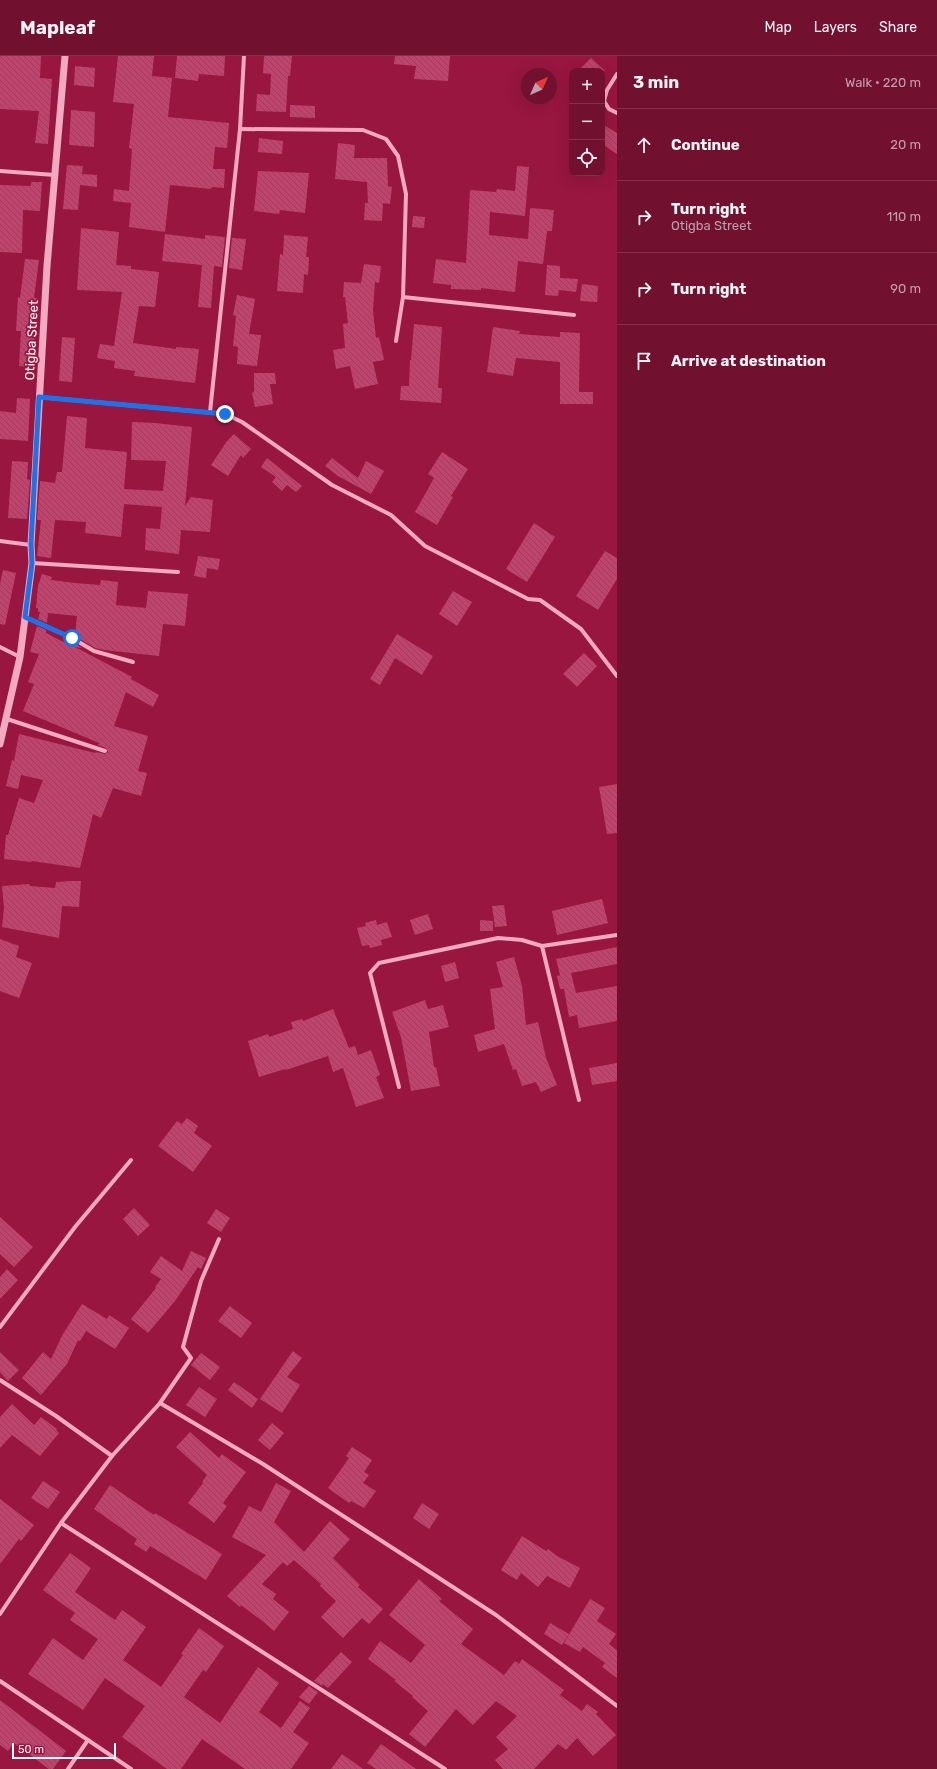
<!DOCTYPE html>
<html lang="en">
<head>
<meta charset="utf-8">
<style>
  :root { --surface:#721030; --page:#7a1e3c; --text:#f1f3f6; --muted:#c19dab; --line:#84304c }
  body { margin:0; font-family:Rubik,sans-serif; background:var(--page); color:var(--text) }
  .controls { position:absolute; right:12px; top:12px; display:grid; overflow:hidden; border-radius:8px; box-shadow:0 4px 16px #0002 }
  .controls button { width:36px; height:36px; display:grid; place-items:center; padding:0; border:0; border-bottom:1px solid var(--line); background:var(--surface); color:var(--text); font:20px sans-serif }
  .compass { position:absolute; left:521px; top:12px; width:36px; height:36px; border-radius:50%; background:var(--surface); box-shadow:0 4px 16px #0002; rotate:45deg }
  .scale { position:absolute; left:12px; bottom:10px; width:104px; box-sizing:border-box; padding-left:4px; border:2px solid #fff; border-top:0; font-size:11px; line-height:14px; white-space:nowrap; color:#fff; -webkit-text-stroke:3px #981640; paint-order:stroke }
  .stop { position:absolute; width:12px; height:12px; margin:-9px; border:3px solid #1a73e8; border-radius:50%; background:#fff }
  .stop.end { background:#1a73e8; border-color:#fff; box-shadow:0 1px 4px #0008 }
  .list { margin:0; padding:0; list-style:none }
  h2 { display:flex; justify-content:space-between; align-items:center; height:52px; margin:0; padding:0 16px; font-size:17px }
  h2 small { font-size:13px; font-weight:400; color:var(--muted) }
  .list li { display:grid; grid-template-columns:26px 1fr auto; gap:12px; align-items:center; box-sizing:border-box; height:72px; padding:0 16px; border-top:1px solid var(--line) }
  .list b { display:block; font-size:15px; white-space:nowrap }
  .list p { margin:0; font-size:13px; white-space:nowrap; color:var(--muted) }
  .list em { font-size:13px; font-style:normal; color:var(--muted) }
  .icon { flex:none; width:22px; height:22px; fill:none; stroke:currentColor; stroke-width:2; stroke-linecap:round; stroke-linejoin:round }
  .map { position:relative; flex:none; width:617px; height:1713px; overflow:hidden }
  header { display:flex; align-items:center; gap:24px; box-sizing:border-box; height:56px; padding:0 20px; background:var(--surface); border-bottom:1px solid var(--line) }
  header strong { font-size:19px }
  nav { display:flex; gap:22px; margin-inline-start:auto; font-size:14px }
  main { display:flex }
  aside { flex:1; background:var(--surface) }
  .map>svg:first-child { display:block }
</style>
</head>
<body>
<header>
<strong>Mapleaf</strong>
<nav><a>Map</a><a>Layers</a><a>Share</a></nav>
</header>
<main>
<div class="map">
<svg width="617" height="1713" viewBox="0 0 617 1713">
  <defs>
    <pattern id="building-back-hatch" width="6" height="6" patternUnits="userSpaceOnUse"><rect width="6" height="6" fill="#c1436d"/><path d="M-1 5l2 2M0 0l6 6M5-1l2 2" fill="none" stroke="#8c475e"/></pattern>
  </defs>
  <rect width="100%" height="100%" fill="#981640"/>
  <g fill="url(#building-back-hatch)">
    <path d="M0,0H41L40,22L52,23L48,88L35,87L39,55L0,53Z"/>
    <path d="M118,0H154L152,20L172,22L168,61L229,67L227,92L215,91L213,113H225L224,132L212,131L211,133L170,129L165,176L129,171L131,147L113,145L114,133L129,135L132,93L129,92L134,48L113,46Z"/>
    <path d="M177,0H225L224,20L199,18L198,25L175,22Z"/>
    <path d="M264,0H292L290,20H288L286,56L256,55L257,38L270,39L271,18L263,17Z"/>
    <path d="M395,0H450L448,25L414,23L416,10L394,8Z"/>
    <path d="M591,2L605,15H578Z"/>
    <path d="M75,10L95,12L94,31L74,29Z"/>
    <path d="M290,49L315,50V62L290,61Z"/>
    <path d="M71,54L95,56L94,91L69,89Z"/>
    <path d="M602,68L617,77V98L602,88Z"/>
    <path d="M259,82L283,85L282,98L258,96Z"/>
    <path d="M338,87L355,89L354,102H387L388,130L392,131L390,148L383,147L382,165L364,164L365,147H368L367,126L335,123Z"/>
    <path d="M67,109L83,110L82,118L97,119V131L80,129L78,154L63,153Z"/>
    <path d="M517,110L529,111L525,160L490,156L489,179L528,183L530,152L554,154L552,175H547L543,208L518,205L515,236L481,232V234L451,233V229L433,227L436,203L466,207L470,134L496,136L497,133L515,135Z"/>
    <path d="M258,115L309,117L305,157L280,154L279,158L254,155Z"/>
    <path d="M31,126H42L40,155L23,154L22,197L0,196V129L31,130Z"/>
    <path d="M413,160L425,161L424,172L412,171Z"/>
    <path d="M81,172L119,176L116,209L131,210V213L159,216L155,251L139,250L133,287L176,293V291L199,293L195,327L134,320L135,315L114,312L115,305L97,302L100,288L114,290L122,236L77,234Z"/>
    <path d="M165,178L205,183V179L225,181L222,211L214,210L211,252L198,251L202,209L162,205Z"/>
    <path d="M284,179L308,181L306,201H309L308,219L304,218L303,237L277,235L280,198L283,199Z"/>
    <path d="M232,182L246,183L242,214L229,212Z"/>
    <path d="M25,203L39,204L34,242H37L33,312L19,310L21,275H16L18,241L20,242Z"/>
    <path d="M364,208L381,210L379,227L375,226L373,255L376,282L379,281L384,304L373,306L378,328L355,333L350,310L336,313L333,294L345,292L343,268L348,267L345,241H343L344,226L361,227Z"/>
    <path d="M547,209L560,210V222L578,223L576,236L559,234L558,240L545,239Z"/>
    <path d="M582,228L598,230L597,246L580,245Z"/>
    <path d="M237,239L255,243L249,278L261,279L257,310L237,308L238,291L233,290L236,260L233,259Z"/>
    <path d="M414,268L442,271L438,332H442L441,347L400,344L401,330H409L410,304H411Z"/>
    <path d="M493,271L520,275L519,278L560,281V276L580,277L579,336H593V348H560V306L516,302L513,320L487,316Z"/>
    <path d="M62,281L75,282L72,326L59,325Z"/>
    <path d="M254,317H275L276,328H270L273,348L255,351L252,337L254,336Z"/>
    <path d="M17,342L30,343L28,385L0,383V355L16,357Z"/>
    <path d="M67,360L87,362L85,392L127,396L124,433L163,435L166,405L131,404L132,366L155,367L192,371L185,450L191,441L213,444L210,476L181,474L179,498L145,494L146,472L160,473L162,451L124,448L121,481L85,477L86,466L55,464L51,502L37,500L41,464H37L40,425L55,427L57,416H62Z"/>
    <path d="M234,378L251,393L243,402L241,399L228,420L211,409L227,385Z"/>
    <path d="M442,396L468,413L451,440L453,441L437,469L415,456L434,422L428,418Z"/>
    <path d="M267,402L302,430L296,436L287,429L282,435L272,426L276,421L261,411Z"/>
    <path d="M332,402L358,422L366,405L384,415L371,438L338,420L325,410Z"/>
    <path d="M12,405L28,406L27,423L30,424L27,463L8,462Z"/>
    <path d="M534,467L555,481L527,526L506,513Z"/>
    <path d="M605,495L617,502V523L598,554L576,540Z"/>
    <path d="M198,500L220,503L218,514L207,512L206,522L194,520Z"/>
    <path d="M3,514L16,517L5,569L0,568V528Z"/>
    <path d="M42,518L52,521L51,524L75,527L100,529L101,524L118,526L116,549L146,552L148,535L188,538L185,570L163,568L159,600L104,594L95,592L75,580L77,560L48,557L47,567L38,563L40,556H38V552H36L38,530Z"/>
    <path d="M453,535L472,546L457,570L439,558Z"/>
    <path d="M37,570L46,574V577L73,591L74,587L82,592L75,591L132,621L131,623L159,639L153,651L126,636L114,670L148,680L138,715L147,717L141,740L113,732L101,762L93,758L80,812L32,805V806L4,803L6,779H8L19,742L34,747L43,724L21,719L18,733L6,730L12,704L14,705L19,678L95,697L96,696L105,698L108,696L106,692L98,689L99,687L23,655L34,628L28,626L39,598L30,596Z"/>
    <path d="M397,578L433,600L422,619L395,602L380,629L370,623Z"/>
    <path d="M584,597L597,610L577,631L563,618Z"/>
    <path d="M617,728V777L607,778L599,731Z"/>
    <path d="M72,825H81L79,851L62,850L59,882L2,871L4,852L2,830L29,828L30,830L55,832L56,826Z"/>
    <path d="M602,843L608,867L557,879L552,855Z"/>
    <path d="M504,849L507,870L495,871L492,850Z"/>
    <path d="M428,858L433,873L415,879L410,864Z"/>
    <path d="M376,864L377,869L387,866L392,881L381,884L382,889L370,892L369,889L362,890L357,872L366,870L365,867Z"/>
    <path d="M480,864L493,865V875H480Z"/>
    <path d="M0,883L19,890L16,901L32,907L19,942L0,935Z"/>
    <path d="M617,891V908L571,917L576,937L617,930V965L579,972L577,959L569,961L564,933H560L557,920L560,919L556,903Z"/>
    <path d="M514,901L522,930L526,969L538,966L546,1002L557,1029L541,1036L536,1026L522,1030L516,1013L513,1014L504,988L478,996L474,979L495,973L490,933L503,931L496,906Z"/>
    <path d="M455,906L459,922L445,926L441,910Z"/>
    <path d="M425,944L428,953L443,949L449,971L429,976L434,1011H436L440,1030L411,1035L401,981L392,956Z"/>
    <path d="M333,953L349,992L355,990L358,999L371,994L380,1019L376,1021L384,1042L356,1051L343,1012L333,1016L328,1000L286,1014L285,1013L259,1021L248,985L268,978L269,981L293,973L291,966L302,963L303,965Z"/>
    <path d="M617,1007V1025L592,1029L589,1012Z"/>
    <path d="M187,1062L198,1070L194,1077L212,1090L193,1116L158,1090L177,1065L182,1068Z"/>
    <path d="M134,1152L150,1169L138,1180L123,1163Z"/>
    <path d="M216,1153L230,1162L221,1176L207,1167Z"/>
    <path d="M0,1161L33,1191L14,1211L0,1198Z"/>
    <path d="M191,1195L206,1202L201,1213L198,1211L175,1245L148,1277L131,1263L156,1232L155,1231L161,1223L150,1216L161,1200L182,1215Z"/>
    <path d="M7,1213L18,1224L0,1243V1221Z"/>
    <path d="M82,1248L107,1263L109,1259L129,1272L115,1293L86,1275L80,1285L78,1284L67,1308L41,1339L22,1322L43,1296L51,1303L63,1278Z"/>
    <path d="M230,1250L252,1267L241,1282L218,1265Z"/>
    <path d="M293,1295L302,1302L287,1321L300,1329L282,1357L260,1343Z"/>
    <path d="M0,1296L19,1314L8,1325L0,1316Z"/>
    <path d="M201,1297L220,1311L210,1324L191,1309Z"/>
    <path d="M234,1326L258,1343L252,1352L228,1334Z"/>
    <path d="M199,1331L217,1343L205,1361L186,1349Z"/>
    <path d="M12,1348L34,1369L41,1361L57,1373L56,1374L59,1377L40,1400L12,1379L0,1392V1361Z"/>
    <path d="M272,1367L284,1377L270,1394L258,1384Z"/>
    <path d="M190,1376L219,1402L222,1398L246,1416L223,1447L227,1450L214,1467L188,1447L203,1427L202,1426L207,1419L176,1391Z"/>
    <path d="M352,1391L372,1404L364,1416L369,1419L363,1427L376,1435L364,1452L351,1445L349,1447L328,1432L349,1402L346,1400Z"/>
    <path d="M43,1425L60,1436L48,1453L31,1442Z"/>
    <path d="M276,1427L291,1435L274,1466L304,1496L330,1465L350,1483L333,1502L360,1529L358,1531L383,1553L369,1568L362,1562L343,1582L321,1561L336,1545L320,1530L321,1528L294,1504L287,1510L283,1506L262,1528L276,1538L273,1543L289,1556L274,1575L261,1564L241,1549L240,1551L227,1540L266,1499L232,1481L249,1450L261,1456Z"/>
    <path d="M110,1429L154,1459L155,1457L222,1498L206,1524L150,1490L146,1496L134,1488L137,1483L94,1453Z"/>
    <path d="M0,1443L34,1469L21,1485L19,1483L0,1508Z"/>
    <path d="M422,1447L439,1458L429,1473L413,1462Z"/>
    <path d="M522,1480L546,1495L548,1493L557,1500L580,1512L570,1532L547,1520L538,1531L521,1517L517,1524L501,1514Z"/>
    <path d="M70,1497L91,1512L75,1536L115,1564L122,1554L146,1571L123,1604L161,1631L183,1599L181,1598L199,1572L224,1590L206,1616L203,1614L184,1641L220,1667L258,1611L279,1627L259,1656L281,1672L300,1645L310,1652L293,1676L309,1687L291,1713H245L202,1683L181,1713H167L122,1681L145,1650L105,1622L83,1654L28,1618L53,1582L83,1604L98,1583L70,1564L75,1557L43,1534Z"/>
    <path d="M419,1523L442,1543L439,1545L473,1573L461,1588L504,1619L515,1605L519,1608L522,1603L564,1634L560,1639L582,1655L587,1648L598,1656L596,1658L616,1679L593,1700L577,1682L566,1694L558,1688L534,1713H503L495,1704L508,1693L496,1681L517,1660L496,1645L473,1669L456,1653L425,1691L409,1678L428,1655L412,1641L413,1640L394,1625L396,1624L368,1603L380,1585L411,1607L425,1589L389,1559Z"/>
    <path d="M590,1543L605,1552L597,1565L616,1578L609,1588L617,1594V1622L602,1611L605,1607L583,1591L580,1596L564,1587Z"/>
    <path d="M550,1567L569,1578L562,1589L544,1578Z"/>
    <path d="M341,1596L352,1606L328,1632L323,1628L322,1630L314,1625Z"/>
    <path d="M309,1630L318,1636L309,1648L299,1641Z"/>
    <path d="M0,1644L66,1695L53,1713H49L14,1687L8,1695L0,1689Z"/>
    <path d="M381,1688L416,1713H376L367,1707Z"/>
    <path d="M342,1698L363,1713H331Z"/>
  </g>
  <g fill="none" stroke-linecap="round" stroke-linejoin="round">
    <g stroke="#f2a9c2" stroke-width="4">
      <path d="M617,18L607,34L604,45L609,53L617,57"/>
      <path d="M240,73L363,74L386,83L398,100L406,138L403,241L396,285"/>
      <path d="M0,115L55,119"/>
      <path d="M403,241L574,259"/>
      <path d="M39,341L225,358L242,366L332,429L391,459L425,490L528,543L540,544L581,573L617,620"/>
      <path d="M210,356L240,73L244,0"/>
      <path d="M0,485L31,489"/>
      <path d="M32,507L178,516"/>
      <path d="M25,561L72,582L94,595L133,606"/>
      <path d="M0,591L20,601"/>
      <path d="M7,663L105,695"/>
      <path d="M542,890L579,1044"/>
      <path d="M399,1031L370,917L379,907L498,882L522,884L542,890L617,879"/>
      <path d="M0,1271L75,1171L131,1104"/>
      <path d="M0,1324L56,1360L112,1400"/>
      <path d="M160,1347L263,1408L496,1559L617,1650"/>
      <path d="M61,1467L445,1713"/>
      <path d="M0,1558L61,1467L112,1400L160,1347L191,1302L183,1291L201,1225L219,1183"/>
      <path d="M0,1625L131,1713"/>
      <path d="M68,1713L88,1684"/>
    </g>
    <path stroke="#f2a9c2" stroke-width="7" d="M0,688L20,601L32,507L31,489L47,210L65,0"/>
  </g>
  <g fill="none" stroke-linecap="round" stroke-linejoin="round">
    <path stroke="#1a73e8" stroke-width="5" d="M72,582L25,561L32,507L31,488L39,341L225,358"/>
  </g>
  <g text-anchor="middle" stroke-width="3.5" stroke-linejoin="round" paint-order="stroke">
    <g font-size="13" fill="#fff" stroke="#981640">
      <text transform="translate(31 284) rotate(-87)" y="5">Otigba Street</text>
    </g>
  </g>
</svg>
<div class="controls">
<button>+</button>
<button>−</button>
<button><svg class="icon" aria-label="locate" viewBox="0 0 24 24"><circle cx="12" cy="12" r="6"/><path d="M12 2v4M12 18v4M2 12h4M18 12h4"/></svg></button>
</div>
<svg class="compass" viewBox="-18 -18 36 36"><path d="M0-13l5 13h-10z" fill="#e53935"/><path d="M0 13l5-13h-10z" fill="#c19dab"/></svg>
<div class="scale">50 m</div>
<div class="stop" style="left:72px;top:582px"></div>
<div class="stop end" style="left:225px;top:358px"></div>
</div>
<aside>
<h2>3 min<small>Walk · 220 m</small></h2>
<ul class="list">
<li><svg class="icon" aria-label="ahead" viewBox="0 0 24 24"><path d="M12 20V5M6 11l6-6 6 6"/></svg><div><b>Continue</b></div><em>20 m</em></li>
<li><svg class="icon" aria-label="right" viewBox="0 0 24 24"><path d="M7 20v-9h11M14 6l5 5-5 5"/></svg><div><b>Turn right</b><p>Otigba Street</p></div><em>110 m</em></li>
<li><svg class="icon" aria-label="right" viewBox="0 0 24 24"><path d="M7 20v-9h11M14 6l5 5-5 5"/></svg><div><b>Turn right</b></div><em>90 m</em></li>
<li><svg class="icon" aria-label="arrive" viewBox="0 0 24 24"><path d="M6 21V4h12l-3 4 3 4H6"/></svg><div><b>Arrive at destination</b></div></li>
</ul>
</aside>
</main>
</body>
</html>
